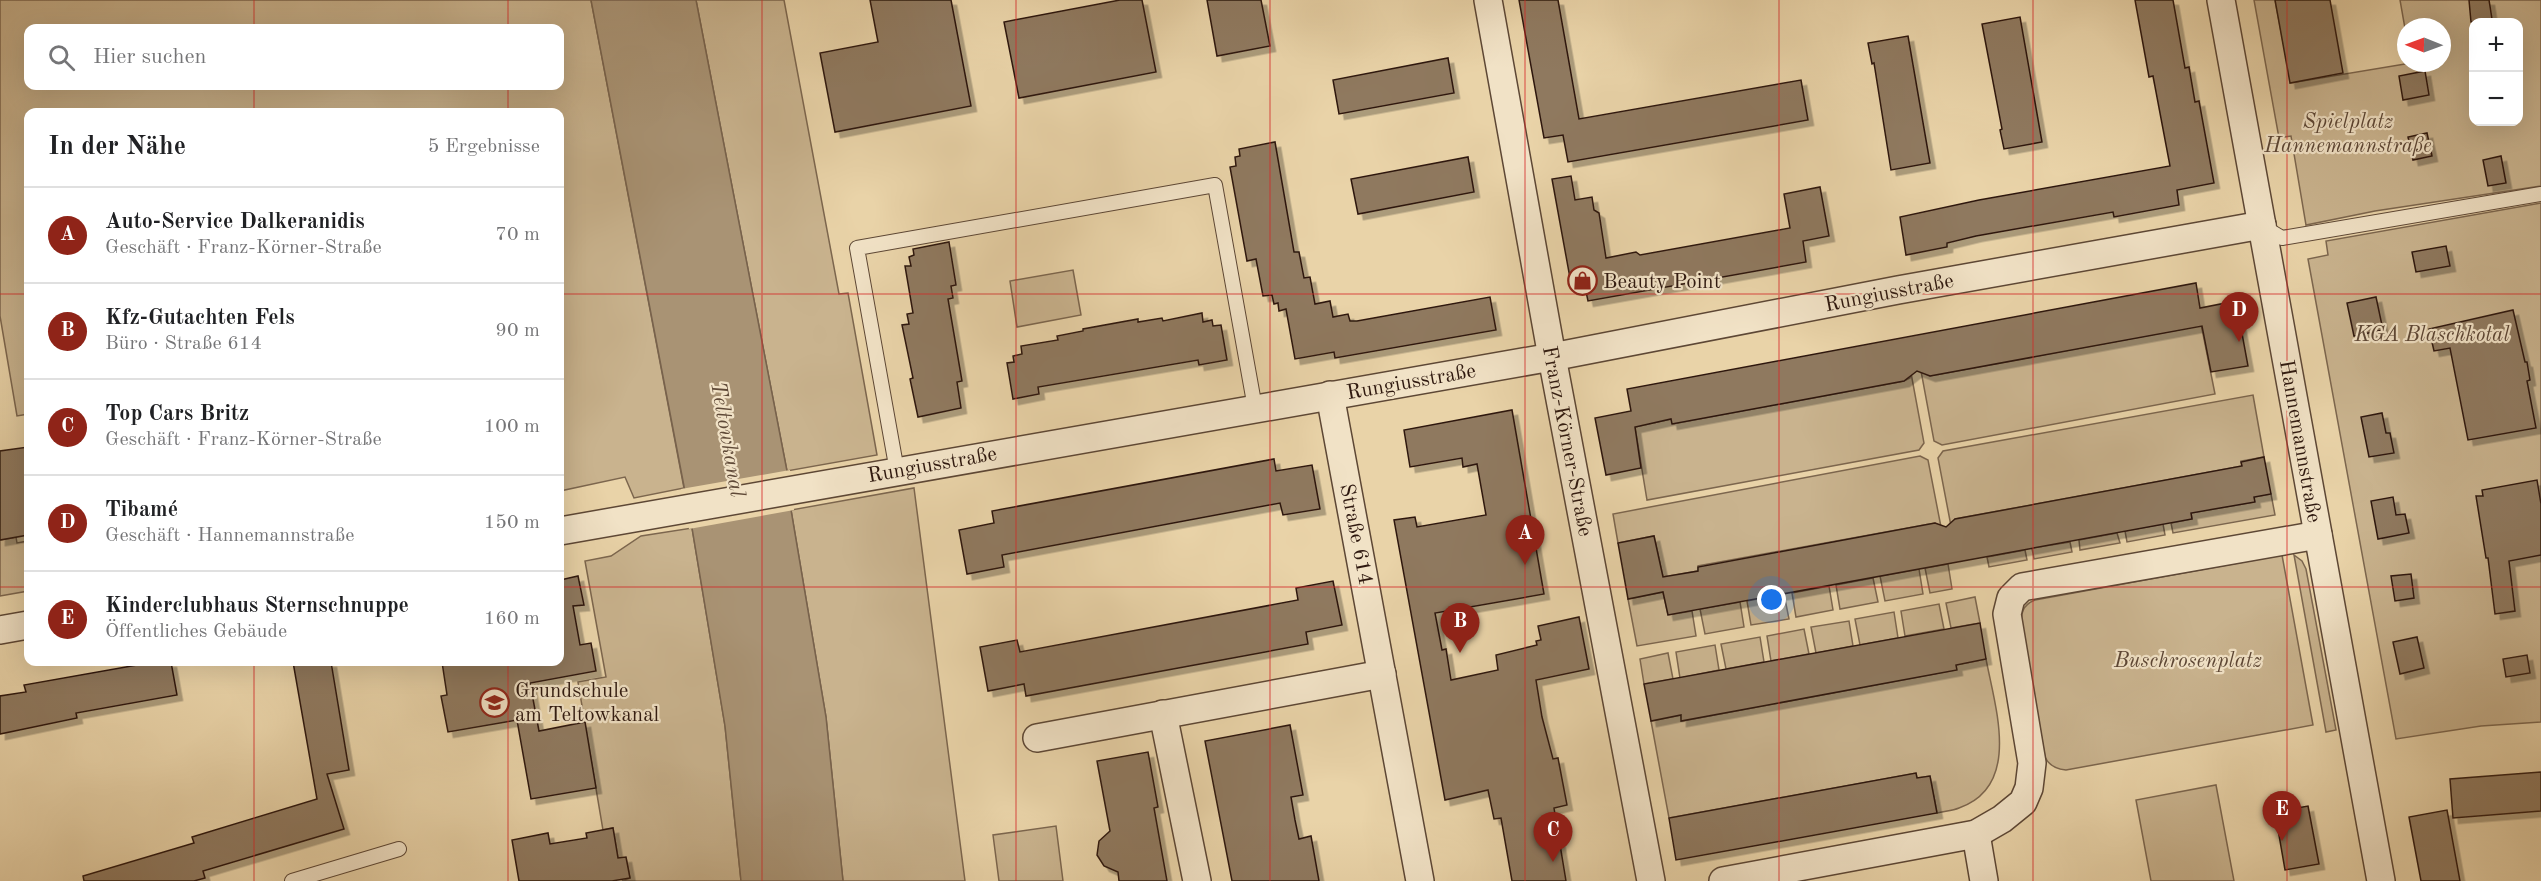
<!DOCTYPE html>
<html lang="de">
<head>
<meta charset="utf-8">
<style>
  :root { --surface:#fff; --page:#f2f2f2; --text:#202124; --muted:#757577; --line:#e0e0e0; --accent:#8f2418 }
  body { margin:0; font-family:"Old Standard TT",serif; background:var(--page); color:var(--text) }
  .controls { position:absolute; right:18px; top:18px; display:grid; overflow:hidden; border-radius:12px; box-shadow:0 6px 24px #0002 }
  .controls button { width:54px; height:54px; display:grid; place-items:center; padding:0; border:0; border-bottom:2px solid var(--line); background:var(--surface); color:var(--text); font:30px sans-serif }
  .compass { position:absolute; left:2397px; top:18px; width:54px; height:54px; border-radius:50%; background:var(--surface); box-shadow:0 6px 24px #0002; rotate:271deg }
  .you { position:absolute; left:1772px; top:600px; width:21px; height:21px; margin:-15px; border:4px solid #fff; border-radius:50%; background:#1a73e8; box-shadow:0 0 0 9px #1a73e833 }
  .badge { display:grid; place-items:center; width:39px; height:39px; border-radius:50%; background:var(--accent); color:#fff; font-size:20px; font-weight:700 }
  .pin { position:absolute; translate:-50% -50px; filter:drop-shadow(0 2px 3px #0008) }
  .pin::after { content:''; position:absolute; top:32px; width:21px; height:18px; background:inherit; clip-path:polygon(0 0,100% 0,50% 100%) }
  .list { margin:0; padding:0; list-style:none }
  h2 { display:flex; justify-content:space-between; align-items:center; height:78px; margin:0; padding:0 24px; font-size:26px }
  h2 small { font-size:20px; font-weight:400; color:var(--muted) }
  .list li { display:grid; grid-template-columns:39px 1fr auto; gap:18px; align-items:center; box-sizing:border-box; height:96px; padding:0 24px; border-top:2px solid var(--line) }
  .list b { display:block; font-size:22px; white-space:nowrap }
  .list p { margin:0; font-size:20px; white-space:nowrap; color:var(--muted) }
  .list em { font-size:20px; font-style:normal; color:var(--muted) }
  .icon { flex:none; width:33px; height:33px; fill:none; stroke:currentColor; stroke-width:2; stroke-linecap:round; stroke-linejoin:round }
  .map { position:relative; flex:none; width:2541px; height:881px; overflow:hidden }
  .search { position:absolute; background:var(--surface); box-shadow:0 6px 24px #0002; left:24px; top:24px; width:540px; height:66px; display:flex; align-items:center; gap:15px; box-sizing:border-box; padding:0 21px; border-radius:12px; color:var(--muted); font-size:22px }
  .panel { position:absolute; background:var(--surface); box-shadow:0 6px 24px #0002; left:24px; top:108px; width:540px; height:558px; border-radius:12px }
  .map>svg:first-child { display:block }
</style>
</head>
<body>
<div class="map">
<svg width="2541" height="881" viewBox="0 0 2541 881">
  <defs>
    <filter id="shadow"><feDropShadow dx="5.5" dy="5.5" stdDeviation="0" flood-color="#0004"/></filter>
  </defs>
  <rect width="100%" height="100%" fill="#e9d3a8"/>
  <filter id="stains"><feTurbulence type="fractalNoise" baseFrequency=".00333" numOctaves="4"/><feColorMatrix values="0 0 0 0 .2 0 0 0 0 .09 0 0 0 0 .02 0 0 0 .5 -.17"/></filter>
  <radialGradient id="worn" r=".72"><stop offset=".6" stop-color="#630" stop-opacity="0"/><stop offset="1" stop-color="#630" stop-opacity=".3"/></radialGradient>
  <g fill="#c9b38e" stroke="#7c664e" stroke-width="1.5" fill-rule="evenodd">
    <path d="M0,0H591L684,488L634,498L625,477L560,491V112H28V414L17,416L0,316ZM28,28H560V86H28Z"/>
    <path d="M696,0H784L839,294L848,293L877,455L787,471Z"/>
    <path d="M2254,0H2275L2291,83L2411,63H2442V27H2406V34L2400,0H2541V186L2375,211L2306,225L2291,136L2279,138ZM2474,22H2518V122H2474Z"/>
    <path d="M2541,203V722L2481,726L2396,739L2308,259L2328,255L2326,241Z"/>
    <path d="M1073,270L1081,315L1017,327L1010,281Z"/>
    <path d="M2200,319L2215,394L1942,445L1934,441L1921,371L1930,376L2178,330Z"/>
    <path d="M1911,373L1924,443L1919,450L1647,500L1635,427L1671,419L1673,424L1904,381L1910,378Z"/>
    <path d="M2253,395L2264,457L2241,461L2242,466L1955,519L1951,526L1938,458L1943,451Z"/>
    <path d="M1920,456L1928,460L1941,527L1935,523L1698,566V571L1663,577L1654,536L1618,543L1613,514Z"/>
    <path d="M914,488L965,881H843L826,717L791,510Z"/>
    <path d="M2271,494L2275,515L2173,533L2171,523L2192,519L2191,513L2254,502V497Z"/>
    <path d="M2163,524L2165,535L2127,542L2125,531Z"/>
    <path d="M692,528L725,726L741,881H622L630,878L626,858H618L613,828L603,830L578,682L606,677L585,561L611,556L641,536Z"/>
    <path d="M2117,533L2120,543L2080,550L2079,540Z"/>
    <path d="M16,537L17,543L28,541V591L0,596V540Z"/>
    <path d="M2070,542L2072,552L2034,559L2032,548Z"/>
    <path d="M2025,550L2027,560L1989,567L1987,557Z"/>
    <path d="M2282,555L2313,725L2066,770C2056,769 2049,766 2045,757L2022,626C2020,613 2023,605 2035,600Z"/>
    <path d="M2294,555L2302,561L2306,569L2336,730L2326,732Z"/>
    <path d="M1948,564L1952,589L1930,593L1925,568Z"/>
    <path d="M1919,569L1923,594L1885,601L1880,576Z"/>
    <path d="M1873,578L1878,602L1840,609L1836,585Z"/>
    <path d="M1829,586L1833,610L1796,617L1792,593Z"/>
    <path d="M1663,592L1668,615L1692,611L1696,636L1637,646L1628,599Z"/>
    <path d="M1784,594L1789,619L1751,625L1747,601Z"/>
    <path d="M1975,597L1980,623L1951,628L1946,603Z"/>
    <path d="M1740,602L1744,627L1705,634L1700,609Z"/>
    <path d="M1939,604L1944,629L1905,636L1901,611Z"/>
    <path d="M1894,612L1898,638L1860,645L1855,619Z"/>
    <path d="M1849,621L1853,646L1816,653L1811,627Z"/>
    <path d="M1804,629L1809,654L1771,661L1767,636Z"/>
    <path d="M1760,637L1764,662L1726,669L1721,644Z"/>
    <path d="M1715,645L1719,670L1680,678L1676,652Z"/>
    <path d="M1668,653L1673,679L1644,684L1640,659Z"/>
    <path d="M1986,659C1995,707 2022,786 1959,808C1952,811 1944,811 1937,813L1930,776L1917,778L1916,773L1669,818L1651,721L1681,715L1682,721L1956,670V665Z"/>
    <path d="M2216,785L2234,881H2151L2136,800Z"/>
    <path d="M1056,826L1063,881H999L993,835Z"/>
  </g>
  <path fill="#a99374" stroke="#78624c" stroke-width="1.5" d="M591,0H696L787,471L791,510L826,717L843,881H741L725,726L692,528Z"/>
  <path fill="#e9d3a8" d="M790,470L794,510L689,529L681,489Z"/>
  <g fill="#8f795f" stroke="#2e180f" stroke-width="1.5" filter="url(#shadow)">
    <path d="M870,0H951L971,106L835,132L820,53L878,42Z"/>
    <path d="M1120,0H1142L1156,72L1019,98L1004,22Z"/>
    <path d="M1207,0H1261L1270,46L1217,56Z"/>
    <path d="M1519,0H1558L1579,119L1801,80L1808,120L1568,162L1563,135L1544,138Z"/>
    <path d="M2135,0H2173L2185,68L2189,67L2195,102L2199,101L2214,183L2177,190L2179,205L2114,217L2113,212L1976,236L1947,243V247L1906,255L1900,217L1979,200L2170,166L2153,76L2149,77Z"/>
    <path d="M2275,0H2330L2343,73L2290,83Z"/>
    <path d="M2469,0H2489L2492,19L2471,22Z"/>
    <path d="M2020,17L2042,142L2004,149L2000,130L2002,129L1982,24Z"/>
    <path d="M1908,36L1930,163L1891,170L1874,63L1872,64L1868,43Z"/>
    <path d="M1448,58L1454,93L1339,114L1333,80Z"/>
    <path d="M2425,71L2429,95L2403,100L2399,76Z"/>
    <path d="M2427,133L2432,156L2413,160L2408,137Z"/>
    <path d="M1275,142L1294,252H1299L1304,278L1310,277L1315,304L1330,301L1333,317L1348,314L1350,321H1357L1490,297L1496,330L1335,358L1334,352L1295,359L1286,309L1279,311L1278,303L1274,304L1272,295L1263,296L1256,259L1247,261L1230,167L1236,166L1235,157L1240,156L1239,149Z"/>
    <path d="M2501,156L2506,183L2488,186L2483,160Z"/>
    <path d="M1468,157L1474,192L1358,214L1351,179Z"/>
    <path d="M1571,176L1575,200L1592,197L1594,210L1599,213L1606,258L1636,252L1640,255L1790,228L1784,194L1820,187L1829,236L1803,241L1806,262L1588,301L1585,287L1572,289L1552,179Z"/>
    <path d="M949,242L956,285L951,286L953,298L948,299L962,381L957,382L961,408L918,417L910,379L913,378L902,325L909,324L907,314L913,313L905,266H911L909,257L914,255L913,249Z"/>
    <path d="M2446,246L2450,266L2416,272L2412,252Z"/>
    <path d="M2196,283L2200,308L2236,301L2248,366L2211,372L2202,326L1930,376L1917,371L1904,381L1672,424L1671,419L1635,427L1641,468L1606,475L1595,418L1631,411L1627,389Z"/>
    <path d="M2376,297L2383,330L2354,336L2347,303Z"/>
    <path d="M2513,310L2525,362H2527L2530,380L2527,381L2536,428L2468,440L2450,348L2434,351L2429,329Z"/>
    <path d="M1202,313L1203,322L1212,320L1213,326L1221,325L1227,360L1199,365L1198,360L1038,387L1039,394L1013,399L1007,363L1014,362L1013,356L1022,354L1021,346L1058,340L1057,336L1083,331V329L1138,319V322L1162,318L1163,321Z"/>
    <path d="M1512,410L1544,594L1435,613L1442,650L1446,649L1451,680L1498,670L1496,655L1537,645L1536,641L1541,640L1538,626L1579,617L1589,669L1536,680L1542,717L1553,759L1558,758L1567,805L1554,808L1566,881H1512L1501,818L1494,819L1488,790L1445,800L1394,520L1415,517L1417,527L1486,515L1477,464L1463,467L1462,458L1410,467L1404,430Z"/>
    <path d="M2382,413L2386,433H2390L2394,453L2369,457L2361,417Z"/>
    <path d="M28,447V535L0,540V451Z"/>
    <path d="M2264,457L2271,494L2254,497L2255,502L2191,513L2192,519L1668,615L1663,592L1628,599L1618,543L1654,536L1663,577L1698,571V567L1935,523L1946,527L1955,519L2242,466L2241,462Z"/>
    <path d="M1274,459L1276,471L1312,465L1320,509L1283,515L1280,503L1002,555L1004,567L967,574L959,530L994,523L992,511Z"/>
    <path d="M2537,480L2541,504V555L2509,561L2515,611L2495,614L2488,558H2486L2476,496H2483L2482,490Z"/>
    <path d="M2393,497L2396,515L2405,514L2409,533L2378,539L2371,501Z"/>
    <path d="M2411,574L2414,598L2395,601L2391,576Z"/>
    <path d="M578,576L584,605L573,606L580,645L591,643L596,671L530,683L539,731L585,722L596,788L531,799L517,720L448,732L441,696L447,695L442,662H560V580Z"/>
    <path d="M1333,581L1342,625L1306,632L1308,644L1026,696L1024,684L988,691L980,647L1017,640L1020,652L1298,600L1296,588Z"/>
    <path d="M1980,623L1986,659L1956,665L1957,670L1681,721V715L1651,721L1644,684Z"/>
    <path d="M2417,637L2424,668L2400,674L2393,642Z"/>
    <path d="M2527,655L2530,673L2506,677L2503,659Z"/>
    <path d="M154,662H171L177,695L76,713L77,718L0,734V696L26,692L24,685Z"/>
    <path d="M293,662H331L349,770L327,774L344,829L203,871L205,878L194,881H84L83,876L194,843L192,837L317,799Z"/>
    <path d="M1290,725L1303,795L1291,797L1295,820L1299,839L1311,836L1319,881H1232L1205,741Z"/>
    <path d="M1148,752L1158,807L1154,808L1167,881H1119L1118,872L1104,866L1097,855L1099,841L1110,831L1097,761Z"/>
    <path d="M2541,772V811L2453,818L2450,779Z"/>
    <path d="M1916,773L1917,778L1930,776L1937,813L1676,860L1669,818Z"/>
    <path d="M2308,806L2319,864L2285,870L2275,812Z"/>
    <path d="M2447,810L2460,881H2421L2409,817Z"/>
    <path d="M613,828L618,858L626,857L630,878L612,881H519L512,840L548,833L550,844L587,838L586,833Z"/>
  </g>
  <g fill="none" stroke-linecap="round" stroke-linejoin="round">
    <defs>
      <g id="service">
        <path d="M2262,226L2282,238L2541,194"/>
        <path d="M897,471L857,248L1215,185L1255,408"/>
        <path d="M292,881L399,849"/>
      </g>
      <g id="minor">
        <path d="M1488,0L1552,357L1651,881"/>
        <path d="M2221,0L2381,881"/>
        <path d="M1330,395L1420,881"/>
        <path d="M560,531L1552,357L1898,290L2262,225"/>
        <path d="M0,630L28,625"/>
        <path d="M1163,714L1197,881"/>
        <path d="M1037,738L1382,674"/>
        <path d="M1976,834L1984,881"/>
        <path d="M1723,881L1976,834L2002,819L2023,802L2029,788L2032,763L2007,614L2011,598L2022,587L2318,535"/>
      </g>
    </defs>
    <use href="#service" stroke="#5d4735" stroke-width="16"/>
    <use href="#minor" stroke="#5d4735" stroke-width="30"/>
    <use href="#service" stroke="#f1e2c6" stroke-width="14"/>
    <use href="#minor" stroke="#f1e2c6" stroke-width="27"/>
  </g>
  <path fill="none" stroke="#d62828" stroke-width="1.5" stroke-opacity="0.55" d="M254,0V28M508,0V28M762,0V881M1016,0V881M1270,0V881M1525,0V881M1779,0V881M2033,0V881M2287,0V881M254,86V112M508,86V112M0,294H28M560,294H2541M0,587H28M560,587H2541M254,662V881M508,662V881"/>
  <defs>
    <symbol id="shop-ring" viewBox="-11 -11 22 22"><circle r="9.5" fill="#f1e2c6" stroke="#8f2418" stroke-width="1.5"/><path d="M-5-2.5h2.3a2.7 3.5 0 0 1 5.4 0H5L5.5 6h-11ZM-1.5-2.5h3a1.5 2.3 0 0 0-3 0Z" fill="#8f2418"/></symbol>
    <symbol id="school-ring" viewBox="-11 -11 22 22"><circle r="9.5" fill="#f1e2c6" stroke="#8f2418" stroke-width="1.5"/><path d="M0-5L7-2L0 1L-7-2ZM-4 1L0 2.5L4 1V4Q0 6-4 4Z" fill="#8f2418"/></symbol>
  </defs>
  <g fill-rule="evenodd">
    <use href="#shop-ring" x="1566" y="264" width="33" height="33"/>
    <use href="#school-ring" x="478" y="686" width="33" height="33"/>
  </g>
  <g text-anchor="middle" stroke-width="4.5" stroke-linejoin="round" paint-order="stroke">
    <g font-size="21" font-style="italic" fill="#5c4635" stroke="#f1e2c6">
      <text x="2348" y="128">Spielplatz<tspan x="2348" dy="24">Hannemannstraße</tspan></text>
      <text x="2432" y="341">KGA Blaschkotal</text>
      <text x="2188" y="667">Buschrosenplatz</text>
    </g>
    <g font-size="21" fill="#2e180f" stroke="#f1e2c6" text-anchor="start">
      <text x="1603" y="288">Beauty Point</text>
      <text x="515" y="697">Grundschule<tspan x="515" dy="24">am Teltowkanal</tspan></text>
    </g>
    <g font-size="21" fill="#2e180f" stroke="#f1e2c6">
      <text transform="translate(1889 292) rotate(-11)" y="7">Rungiusstraße</text>
      <text transform="translate(1411 381) rotate(-10)" y="7">Rungiusstraße</text>
      <text transform="translate(1568 441) rotate(79)" y="7">Franz-Körner-Straße</text>
      <text transform="translate(2301 441) rotate(80)" y="7">Hannemannstraße</text>
      <text transform="translate(932 464) rotate(-10)" y="7">Rungiusstraße</text>
      <text transform="translate(1357 534) rotate(79)" y="7">Straße 614</text>
    </g>
    <g font-size="22" font-style="italic" fill="#5f4937" stroke="#f1e2c6">
      <text transform="translate(729 439) rotate(80)" y="8">Teltowkanal</text>
    </g>
  </g>
  <rect width="100%" height="100%" filter="url(#stains)"/>
  <rect width="100%" height="100%" fill="url(#worn)"/>
</svg>
<div class="controls">
<button>+</button>
<button>−</button>
</div>
<svg class="compass" viewBox="-18 -18 36 36"><path d="M0-13l5 13h-10z" fill="#e53935"/><path d="M0 13l5-13h-10z" fill="#757577"/></svg>
<div class="you"></div>
<div class="pin badge" style="left:1525px;top:565px">A</div>
<div class="pin badge" style="left:1460px;top:653px">B</div>
<div class="pin badge" style="left:1553px;top:862px">C</div>
<div class="pin badge" style="left:2239px;top:342px">D</div>
<div class="pin badge" style="left:2282px;top:841px">E</div>
<div class="search"><svg class="icon" aria-label="search" viewBox="0 0 24 24"><circle cx="10" cy="10" r="6"/><path d="M15 15l6 6"/></svg>Hier suchen</div>
<section class="panel">
<h2>In der Nähe<small>5 Ergebnisse</small></h2>
<ul class="list">
<li><span class="badge">A</span><div><b>Auto-Service Dalkeranidis</b><p>Geschäft · Franz-Körner-Straße</p></div><em>70 m</em></li>
<li><span class="badge">B</span><div><b>Kfz-Gutachten Fels</b><p>Büro · Straße 614</p></div><em>90 m</em></li>
<li><span class="badge">C</span><div><b>Top Cars Britz</b><p>Geschäft · Franz-Körner-Straße</p></div><em>100 m</em></li>
<li><span class="badge">D</span><div><b>Tibamé</b><p>Geschäft · Hannemannstraße</p></div><em>150 m</em></li>
<li><span class="badge">E</span><div><b>Kinderclubhaus Sternschnuppe</b><p>Öffentliches Gebäude</p></div><em>160 m</em></li>
</ul>
</section>
</div>
</body>
</html>
